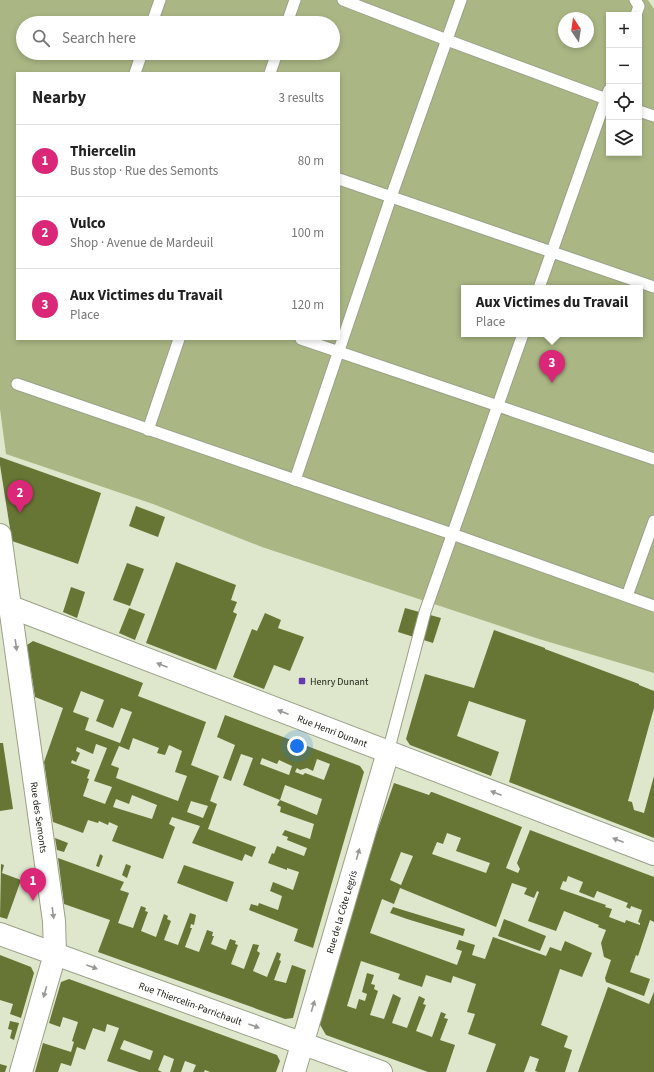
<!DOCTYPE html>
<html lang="en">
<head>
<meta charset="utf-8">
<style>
  :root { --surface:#fff; --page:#f2f2f2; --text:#222; --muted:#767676; --line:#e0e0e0; --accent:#db2777 }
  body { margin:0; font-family:"Source Sans 3",sans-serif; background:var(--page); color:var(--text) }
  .controls { position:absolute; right:12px; top:12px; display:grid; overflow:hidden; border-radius:0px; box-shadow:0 2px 6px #0003 }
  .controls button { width:36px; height:36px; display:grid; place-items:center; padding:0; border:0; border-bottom:1px solid var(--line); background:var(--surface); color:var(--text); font:20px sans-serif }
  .compass { position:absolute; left:558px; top:12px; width:36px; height:36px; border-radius:50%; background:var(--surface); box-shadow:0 2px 6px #0003; rotate:347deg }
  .you { position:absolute; left:297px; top:746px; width:14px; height:14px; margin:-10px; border:3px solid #fff; border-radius:50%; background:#1a73e8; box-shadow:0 0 0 6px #1a73e833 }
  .badge { display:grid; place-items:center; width:26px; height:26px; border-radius:50%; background:var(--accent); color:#fff; font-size:13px; font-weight:700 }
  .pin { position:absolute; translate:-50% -33px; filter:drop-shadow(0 1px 2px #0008) }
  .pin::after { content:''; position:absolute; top:21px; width:14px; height:12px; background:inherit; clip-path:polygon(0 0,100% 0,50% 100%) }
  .popup { position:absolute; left:461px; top:285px; width:182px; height:52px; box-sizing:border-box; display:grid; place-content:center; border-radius:0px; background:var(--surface); filter:drop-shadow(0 1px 3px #0005); font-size:13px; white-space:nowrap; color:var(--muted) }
  .popup b { font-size:15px; color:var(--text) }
  .popup::after { content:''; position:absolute; left:50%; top:100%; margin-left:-8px; border:8px solid transparent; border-top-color:var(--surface) }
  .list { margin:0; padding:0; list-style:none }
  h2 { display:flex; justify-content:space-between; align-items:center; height:52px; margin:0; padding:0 16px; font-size:17px }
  h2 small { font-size:13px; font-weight:400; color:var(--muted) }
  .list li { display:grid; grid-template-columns:26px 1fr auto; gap:12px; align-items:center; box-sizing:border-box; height:72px; padding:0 16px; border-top:1px solid var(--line) }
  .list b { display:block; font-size:15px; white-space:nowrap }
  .list p { margin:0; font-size:13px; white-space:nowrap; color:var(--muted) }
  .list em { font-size:13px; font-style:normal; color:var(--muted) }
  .icon { flex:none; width:22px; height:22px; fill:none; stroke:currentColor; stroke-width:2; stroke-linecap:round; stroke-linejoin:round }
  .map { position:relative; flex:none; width:654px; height:1072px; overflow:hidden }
  .search { position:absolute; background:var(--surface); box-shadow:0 2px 6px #0003; left:16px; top:16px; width:324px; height:44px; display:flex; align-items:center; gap:10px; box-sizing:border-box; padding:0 14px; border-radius:22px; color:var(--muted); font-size:15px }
  .panel { position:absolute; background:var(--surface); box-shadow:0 2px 6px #0003; left:16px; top:72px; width:324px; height:268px; border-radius:0px }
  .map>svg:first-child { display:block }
</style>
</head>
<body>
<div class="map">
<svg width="654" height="1072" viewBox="0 0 654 1072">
  <rect width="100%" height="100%" fill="#dee6cb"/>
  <path fill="#aab784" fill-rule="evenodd" d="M0,0H648L654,9V673L539,639L262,547L153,504L6,454L0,409ZM609,15H639V153H609ZM564,18H588V42H564ZM23,23H333V53H23ZM17,73H339V339H17ZM464,288H640V334H464Z"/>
  <g fill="#687635" fill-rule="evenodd">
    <path d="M0,457L101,493L78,564L12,541L0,465Z"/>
    <path d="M136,506L165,517L158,537L129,526Z"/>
    <path d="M176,562L236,585L231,600L237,602L233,612L237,614L216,670L146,643Z"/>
    <path d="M127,563L144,569L130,606L113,600Z"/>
    <path d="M71,587L85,592L77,618L63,612Z"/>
    <path d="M129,608L145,614L135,640L119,633Z"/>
    <path d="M405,608L441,618L433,643L398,632Z"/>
    <path d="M265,613L281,620L278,628L304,637L290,671L274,665L264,689L233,677L252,629L257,631Z"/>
    <path d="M494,630L545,648V649L639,684V685L654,691V708L628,801L632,802L634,810L644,813L654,776V838L509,782L526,720L469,701L457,736L499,752L491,776L410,745L406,739L425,674L474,688Z"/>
    <path d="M33,641L143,683L138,696L206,722L191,765L219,776L210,801L217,804L208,829L256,847L252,857L245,854L242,861L192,843L200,826L172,817L169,824L175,827L163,859L112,841L118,826L109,822L108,825L99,821L98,823L88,820L83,833L53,822L44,762L63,708L35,697L27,645ZM81,691L104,700L96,721L113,728L121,708L132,712L120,743L85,730L89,718L73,712ZM133,738L159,748L157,753L165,755L169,745L182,751L175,772L187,776L178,801L116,778L119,768L111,765L119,746L129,750ZM96,744L107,748L94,781L112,787L105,804L83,796L89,779L87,778L90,770L71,763L72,760L76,762L80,753L76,751L77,747L93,754ZM132,795L157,805L152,819L113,807L116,799L129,804ZM191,801L208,806L203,818L187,812Z"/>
    <path d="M225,715L360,766L364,772L313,948L294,941L298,929L249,910L251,904L258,906L259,903L278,910L282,896L270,891L273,882L293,890L299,872L287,868V870L268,863L272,853L274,854L277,846L304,856L307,848L287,840L288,837L282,835L285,830L310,839L314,824L280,812L281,807L277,805L280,800L317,815L322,799L285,785L280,800L243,785L253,758L241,754L231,781L223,778L235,745L217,737ZM262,758L277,764L279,760L292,766L289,775L260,764ZM317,759L330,764L324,780L305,773L303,775L295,772L297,768L300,770L307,768L313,771Z"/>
    <path d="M0,743H3L13,809L0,811Z"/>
    <path d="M394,783L429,795L431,792H432L522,827L506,868L518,873L520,869L517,863L530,830L654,877V922L650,920L638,956L636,955L630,972L650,979L644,996L606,982L605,978L611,960L604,957L601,943L606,930L598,927L599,925L564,911L556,931L528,921L539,892L537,891L534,898L524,894L527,888L512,883L496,927L400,888L394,904L382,899L370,933L457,965L462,951L456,949L459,940L475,945L472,955L485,959L493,937L546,956L550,947L561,951L565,941L592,953L582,977L560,969L541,1025L568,1036L564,1047L572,1050L565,1072H538L535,1071L539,1059L530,1056L524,1072H486L496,1044L468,1034L475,1014L467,1012L476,984L453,976L451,983L426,975L422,987L398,979L400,974L361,961L347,1006L356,1009L359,999L365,1001L367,994L362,992L367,973L374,975L371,984L375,985L374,989L378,991L370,1015L384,1019L393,994L401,998L392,1023L407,1028L419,996L425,999L423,1004L426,1005L416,1031L432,1037L441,1012L446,1014L444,1018L448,1019L440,1040L455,1045L446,1072H428L326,1035L319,1023L376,834ZM447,833L461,838L456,851L490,863L486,873L432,854L437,842L443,844ZM401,852L413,856L401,885L390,880ZM568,876L583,882L579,892L594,898L597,891L628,903L626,907L630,909L631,906L642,910L638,922L640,923V925L626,920L625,923L609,917L612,909L605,907L606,905L560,889L563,881L566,882Z"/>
    <path d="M55,838L68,843L64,852L57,850Z"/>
    <path d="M100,854L103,856L99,867L96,866Z"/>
    <path d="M58,858L124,882L120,890L129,893L118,923L133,928L141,906L146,908L145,911L148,912L141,931L156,937L164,914L168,916L167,919L171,921L164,940L178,945L190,913L196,915L194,925L191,924L190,928H192L185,947L199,952L207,930L213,932L212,936H214L211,944L226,950L230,939L236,941L235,944L238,945L231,964L244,969L253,944L259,945L257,951L260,953L253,971L267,977L277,952L281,954L279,960L281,961L274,980L286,983L292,965L306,970L293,1018L285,1019L98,952L110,920L64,904Z"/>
    <path d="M1,864L4,865L2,873L21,880L7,919L0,917Z"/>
    <path d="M126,864L131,866L127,878L122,875Z"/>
    <path d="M184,865L234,882L227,902L177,883Z"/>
    <path d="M393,907L465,929L463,936L407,919L390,913Z"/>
    <path d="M504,919L546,936L540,951L498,936Z"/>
    <path d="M0,955L31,967L34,973L21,1018L10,1014L13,1004L0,1000Z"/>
    <path d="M69,979L277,1055L280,1061L276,1072H210L205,1070L204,1072H193L196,1065L185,1061L181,1072H170L174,1059L164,1055L158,1070L162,1072H139L107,1061L119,1028L107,1024L105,1032L93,1028L85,1050L77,1047L71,1066L61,1063L58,1072H35L43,1043L71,1052L74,1042L72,1041L78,1022L63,1017L60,1027L49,1023L61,982ZM124,1040L153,1051L150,1060L120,1049Z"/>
    <path d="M608,987L649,1004L654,992V1072H578Z"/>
    <path d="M10,1021L19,1023L14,1040L10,1038L12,1030L8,1029Z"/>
    <path d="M0,1064L7,1066L5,1072H0Z"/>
  </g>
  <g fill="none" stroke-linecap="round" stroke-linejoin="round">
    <defs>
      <g id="lane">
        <path d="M343,0L447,40L609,100"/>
        <path d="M635,0L639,6L636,15"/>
        <path d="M152,23L160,0"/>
        <path d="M287,23L295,0"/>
        <path d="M135,73L142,53"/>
        <path d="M270,73L277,53"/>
        <path d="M639,111L654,116"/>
        <path d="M339,179L654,287"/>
        <path d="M539,288L609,90"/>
        <path d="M301,339L654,459"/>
        <path d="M17,384L452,534L654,606"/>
        <path d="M148,430L179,339"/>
        <path d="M295,480L391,197L461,0"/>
        <path d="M627,596L654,521"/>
        <path d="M388,752L425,612L523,334"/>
      </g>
      <g id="street">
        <path id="s1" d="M0,601L11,607L654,854"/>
        <path d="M0,934L55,954L21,1072"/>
        <path id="s2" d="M294,1072L388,752"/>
      </g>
      <g id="secondary">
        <path id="s3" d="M0,535L54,921L55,954L381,1072"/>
      </g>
    </defs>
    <use href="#lane" stroke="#9aa188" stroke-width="13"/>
    <use href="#street" stroke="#9aa188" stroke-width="24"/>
    <use href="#secondary" stroke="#9aa188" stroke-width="24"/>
    <use href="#lane" stroke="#fff" stroke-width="11"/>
    <use href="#street" stroke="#fff" stroke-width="22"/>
    <use href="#secondary" stroke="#fff" stroke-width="22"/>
  </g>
  <defs><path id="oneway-solid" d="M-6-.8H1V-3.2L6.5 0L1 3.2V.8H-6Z"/></defs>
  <g fill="#989994">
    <use href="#oneway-solid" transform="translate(16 645) rotate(82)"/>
    <use href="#oneway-solid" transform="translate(162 665) rotate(-159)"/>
    <use href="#oneway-solid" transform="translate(283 712) rotate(-159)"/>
    <use href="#oneway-solid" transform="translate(496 793) rotate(-159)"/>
    <use href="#oneway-solid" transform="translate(618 840) rotate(-159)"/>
    <use href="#oneway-solid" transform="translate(358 854) rotate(-74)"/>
    <use href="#oneway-solid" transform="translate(53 913) rotate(82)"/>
    <use href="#oneway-solid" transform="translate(92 967) rotate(20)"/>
    <use href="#oneway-solid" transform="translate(45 992) rotate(106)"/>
    <use href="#oneway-solid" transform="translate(313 1006) rotate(-74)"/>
    <use href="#oneway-solid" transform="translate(254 1026) rotate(20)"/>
  </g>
  <rect fill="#6738b0" stroke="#dee6cb" stroke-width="1.5" x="298" y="677" width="8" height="8" rx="2"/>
  <g text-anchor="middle" stroke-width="3" stroke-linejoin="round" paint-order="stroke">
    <g font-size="10" fill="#191c12" stroke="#dee6cb" text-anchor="start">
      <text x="310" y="685">Henry Dunant</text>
    </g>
    <g font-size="10" fill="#191c12" stroke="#dee6cb">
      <text dy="4" stroke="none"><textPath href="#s1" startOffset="357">Rue Henri Dunant</textPath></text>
      <text dy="4" stroke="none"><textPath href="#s3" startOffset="285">Rue des Semonts</textPath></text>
      <text dy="4" stroke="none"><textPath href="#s2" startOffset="167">Rue de la Côte Legris</textPath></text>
      <text dy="4" stroke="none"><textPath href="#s3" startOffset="567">Rue Thiercelin-Parrichault</textPath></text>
    </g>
  </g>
</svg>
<div class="controls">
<button>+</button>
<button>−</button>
<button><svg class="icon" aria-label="locate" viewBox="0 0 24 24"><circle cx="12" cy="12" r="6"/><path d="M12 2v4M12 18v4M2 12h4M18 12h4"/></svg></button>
<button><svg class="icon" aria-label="layers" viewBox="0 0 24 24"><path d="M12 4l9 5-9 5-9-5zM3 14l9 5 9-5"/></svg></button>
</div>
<svg class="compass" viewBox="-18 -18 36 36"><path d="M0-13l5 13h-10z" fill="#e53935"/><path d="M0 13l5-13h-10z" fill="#767676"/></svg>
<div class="you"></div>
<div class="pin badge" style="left:33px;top:901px">1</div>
<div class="pin badge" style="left:20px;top:513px">2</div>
<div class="pin badge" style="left:552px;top:383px">3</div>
<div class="popup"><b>Aux Victimes du Travail</b>Place</div>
<div class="search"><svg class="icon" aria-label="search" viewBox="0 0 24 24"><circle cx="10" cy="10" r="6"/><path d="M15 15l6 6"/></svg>Search here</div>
<section class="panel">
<h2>Nearby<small>3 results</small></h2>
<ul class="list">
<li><span class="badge">1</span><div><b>Thiercelin</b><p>Bus stop · Rue des Semonts</p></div><em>80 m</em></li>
<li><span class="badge">2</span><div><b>Vulco</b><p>Shop · Avenue de Mardeuil</p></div><em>100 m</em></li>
<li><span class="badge">3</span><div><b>Aux Victimes du Travail</b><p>Place</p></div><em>120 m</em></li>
</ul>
</section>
</div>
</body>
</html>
